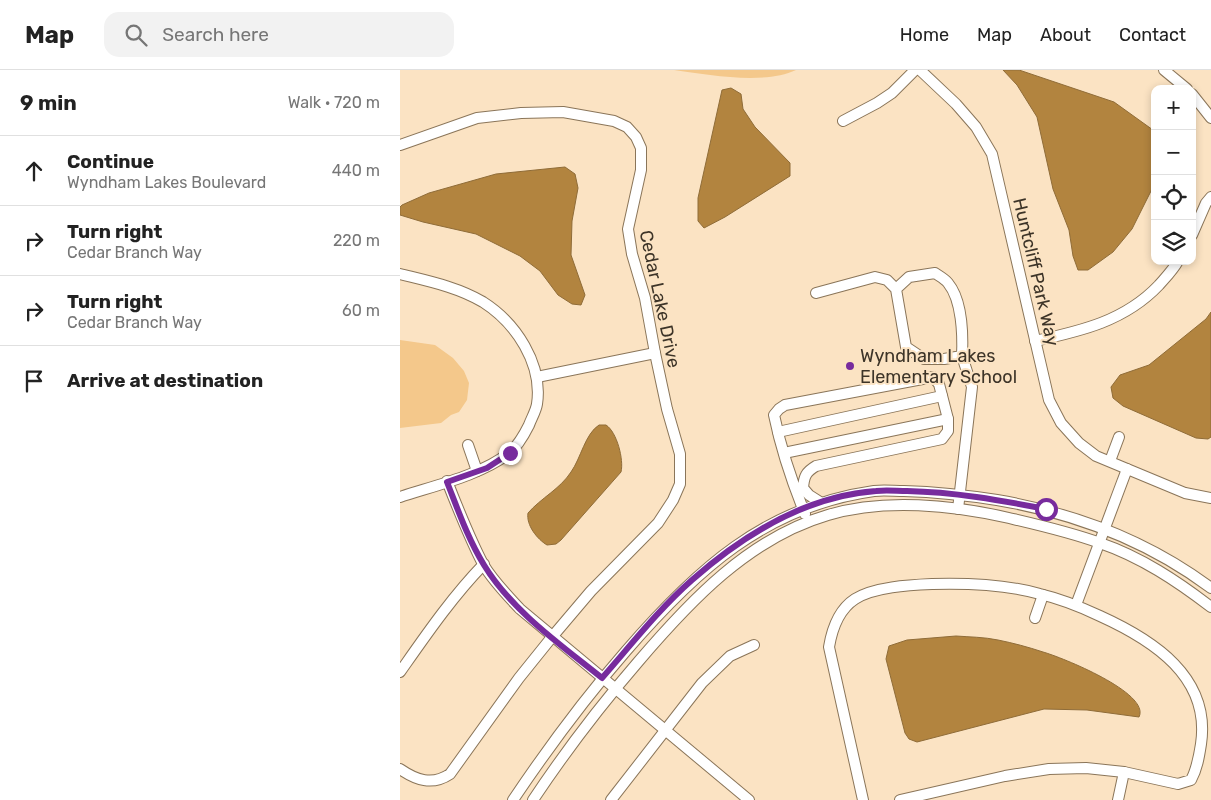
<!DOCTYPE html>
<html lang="en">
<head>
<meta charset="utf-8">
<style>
  :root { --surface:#fff; --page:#f2f2f2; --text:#222; --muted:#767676; --line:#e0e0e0 }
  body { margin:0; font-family:Rubik,sans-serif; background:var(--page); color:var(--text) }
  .controls { position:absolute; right:15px; top:15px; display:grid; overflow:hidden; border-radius:10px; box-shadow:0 2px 8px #0003 }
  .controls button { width:45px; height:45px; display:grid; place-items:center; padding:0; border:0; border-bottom:1px solid var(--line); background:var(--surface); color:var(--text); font:25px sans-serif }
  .stop { position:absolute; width:15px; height:15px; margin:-11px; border:4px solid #772b9d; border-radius:50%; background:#fff }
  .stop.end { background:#772b9d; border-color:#fff; box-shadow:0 1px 5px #0008 }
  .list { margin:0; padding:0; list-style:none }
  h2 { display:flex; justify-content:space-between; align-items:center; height:65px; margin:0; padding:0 20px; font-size:21px }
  h2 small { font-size:16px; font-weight:400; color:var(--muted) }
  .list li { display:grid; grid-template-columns:32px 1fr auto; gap:15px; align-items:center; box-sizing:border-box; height:70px; padding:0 20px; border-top:1px solid var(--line) }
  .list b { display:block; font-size:19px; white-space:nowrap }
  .list p { margin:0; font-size:16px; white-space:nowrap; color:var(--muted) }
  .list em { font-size:16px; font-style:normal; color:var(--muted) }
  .icon { flex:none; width:28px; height:28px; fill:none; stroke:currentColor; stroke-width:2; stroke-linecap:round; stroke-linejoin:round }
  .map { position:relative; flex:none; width:811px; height:730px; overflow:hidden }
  header { display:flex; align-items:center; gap:30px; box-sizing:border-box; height:70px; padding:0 25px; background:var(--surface); border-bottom:1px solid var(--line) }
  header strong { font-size:24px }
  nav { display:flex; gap:28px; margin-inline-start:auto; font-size:18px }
  .search { width:350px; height:45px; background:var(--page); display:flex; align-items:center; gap:12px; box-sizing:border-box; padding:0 18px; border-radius:15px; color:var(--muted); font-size:19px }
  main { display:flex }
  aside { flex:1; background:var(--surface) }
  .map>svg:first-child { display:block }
</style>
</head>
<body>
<header>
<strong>Map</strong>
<div class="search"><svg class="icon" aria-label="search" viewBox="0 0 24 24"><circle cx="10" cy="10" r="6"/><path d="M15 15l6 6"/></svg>Search here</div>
<nav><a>Home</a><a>Map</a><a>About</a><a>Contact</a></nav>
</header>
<main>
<aside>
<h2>9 min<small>Walk · 720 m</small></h2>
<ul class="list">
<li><svg class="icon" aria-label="ahead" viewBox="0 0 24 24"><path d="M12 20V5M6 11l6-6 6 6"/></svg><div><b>Continue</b><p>Wyndham Lakes Boulevard</p></div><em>440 m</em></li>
<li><svg class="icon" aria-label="right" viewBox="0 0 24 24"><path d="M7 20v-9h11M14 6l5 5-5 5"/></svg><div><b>Turn right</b><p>Cedar Branch Way</p></div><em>220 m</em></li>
<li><svg class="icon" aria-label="right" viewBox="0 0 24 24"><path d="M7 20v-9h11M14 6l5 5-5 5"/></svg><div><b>Turn right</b><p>Cedar Branch Way</p></div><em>60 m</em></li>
<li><svg class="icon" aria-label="arrive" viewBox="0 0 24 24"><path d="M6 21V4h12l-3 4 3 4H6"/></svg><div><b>Arrive at destination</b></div></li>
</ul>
</aside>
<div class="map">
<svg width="811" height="730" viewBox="0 0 811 730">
  <rect width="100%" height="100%" fill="#fbe3c3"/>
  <g fill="#f4c88b">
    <path d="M274,0H396C364,15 309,5 274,0Z"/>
    <path d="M0,270L35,275L53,288L64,301L69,313L67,330L59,342L51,345L41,353L0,358Z"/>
  </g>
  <g fill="#b2843f" stroke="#8f6c38">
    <path d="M603,0H619L714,32L753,60L755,64V113L732,159L713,182L688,200H678L673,186L669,160L653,119L637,47L617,15Z"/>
    <path d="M331,18L341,24L343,39L355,57L390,93V106L325,147L304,158L298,151V128L322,20Z"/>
    <path d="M165,97L175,104L178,118L172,151L171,185L185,225L181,235L172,234L158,225L140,201L120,186L76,164L23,152L0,145V137L2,135L29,123L96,104Z"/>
    <path d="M811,242V367L808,369L796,368L723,336L713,328L711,317L720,305L749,295L806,249Z"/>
    <path d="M199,355H206C217,362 224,390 221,402L161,470L156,474L147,475C137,469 126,455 128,443C141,428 160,419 171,402C181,388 185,364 199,355Z"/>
    <path d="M556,566C569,567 584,567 598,570C613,573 628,577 643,582C661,587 751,623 739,647L687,640L644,639L517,672L509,669L505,663L486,589L489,576L507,570Z"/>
  </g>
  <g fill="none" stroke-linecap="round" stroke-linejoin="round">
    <defs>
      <g id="minor">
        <path d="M520,0L556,34L576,57L592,84L649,330L661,353L679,373L696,386L785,423L811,428"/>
        <path d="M764,0L787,19"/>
        <path d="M792,24L811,48"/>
        <path d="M443,51L477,33L492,23L515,0"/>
        <path d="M0,75L77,48L121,43L163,42L214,51L227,57L236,67L241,78V100L228,159L232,184L245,228L255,283L267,339L280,384V414L273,430L258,453L191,521L152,567L119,608L50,704C32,716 16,710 0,699"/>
        <path d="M792,165L806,133L811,127"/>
        <path d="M0,204C28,211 58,217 83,232C116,253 143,294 137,334C136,341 131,349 129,355C124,365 117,377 109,383C82,405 33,416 0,427"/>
        <path d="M416,223L475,207L487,210L496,219L506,277L524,289H544L562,286C563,265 562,230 548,213C545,209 539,206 535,203L509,207L496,219"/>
        <path d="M635,271C681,261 725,251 759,215C766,207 773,200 778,191"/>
        <path d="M137,307L255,283"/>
        <path d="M378,362L542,326"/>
        <path d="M68,375L77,401"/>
        <path d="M384,383L548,349"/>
        <path d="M710,391L719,367"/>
        <path d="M47,411C58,439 69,467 83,494C93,511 107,525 120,539L349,730"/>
        <path d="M558,439L572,317L562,286"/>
        <path d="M405,444C392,412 381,379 374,345L379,339L385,335L533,307L539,314L548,349V361L542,369L416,396C406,402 404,406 403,418L409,425L420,432"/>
        <path d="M676,535L727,399"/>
        <path d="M635,548L643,525"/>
        <path d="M0,602C26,565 52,527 84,494"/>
        <path d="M113,730C148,678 185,628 226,581C295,501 365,436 474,421C483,420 494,421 504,421C535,422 565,425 597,430C674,443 748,471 811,518"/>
        <path d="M133,730C165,682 200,636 238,592C290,531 349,468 428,445C484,428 553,435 609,448C639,455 670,462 700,473C741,487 777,511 811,537"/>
        <path d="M211,730L302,613L330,586L354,575"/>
        <path d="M463,730L429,577C432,559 438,540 455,529C474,517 509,515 532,514C568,513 605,514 640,524C661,529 681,537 700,546C753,570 811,607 801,674C799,687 797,699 791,710L778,714L724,702L686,698L649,699L605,706L500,730"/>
        <path d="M718,730L724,702"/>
      </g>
    </defs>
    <use href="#minor" stroke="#8a7559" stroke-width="12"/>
    <use href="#minor" stroke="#fff" stroke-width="10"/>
  </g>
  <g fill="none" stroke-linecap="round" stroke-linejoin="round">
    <path stroke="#772b9d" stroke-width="6" d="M110,383L87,398L47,412C58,440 68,469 84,495C112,541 161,575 202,608C231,575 259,539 292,510C343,465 407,426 476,421C486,420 497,421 507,421C554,422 599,430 646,439"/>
  </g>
  <circle fill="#772b9d" stroke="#fbe3c3" stroke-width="2" cx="450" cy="296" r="5"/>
  <g text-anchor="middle" stroke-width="4" stroke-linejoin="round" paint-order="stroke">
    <g font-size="18" fill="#3d3428" stroke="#fbe3c3">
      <text transform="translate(636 202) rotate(77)" y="6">Huntcliff Park Way</text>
      <text transform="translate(260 229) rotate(78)" y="6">Cedar Lake Drive</text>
    </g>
    <g font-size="18" fill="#3d3428" stroke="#fbe3c3" text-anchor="start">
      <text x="460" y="292">Wyndham Lakes<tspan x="460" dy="21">Elementary School</tspan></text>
    </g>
  </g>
</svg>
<div class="controls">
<button>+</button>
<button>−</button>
<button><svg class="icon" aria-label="locate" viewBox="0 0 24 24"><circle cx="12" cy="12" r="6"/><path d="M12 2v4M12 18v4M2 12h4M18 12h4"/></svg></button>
<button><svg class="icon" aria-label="layers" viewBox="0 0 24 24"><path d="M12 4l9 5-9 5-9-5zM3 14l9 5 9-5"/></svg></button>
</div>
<div class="stop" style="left:646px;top:439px"></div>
<div class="stop end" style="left:110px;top:383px"></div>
</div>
</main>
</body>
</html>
